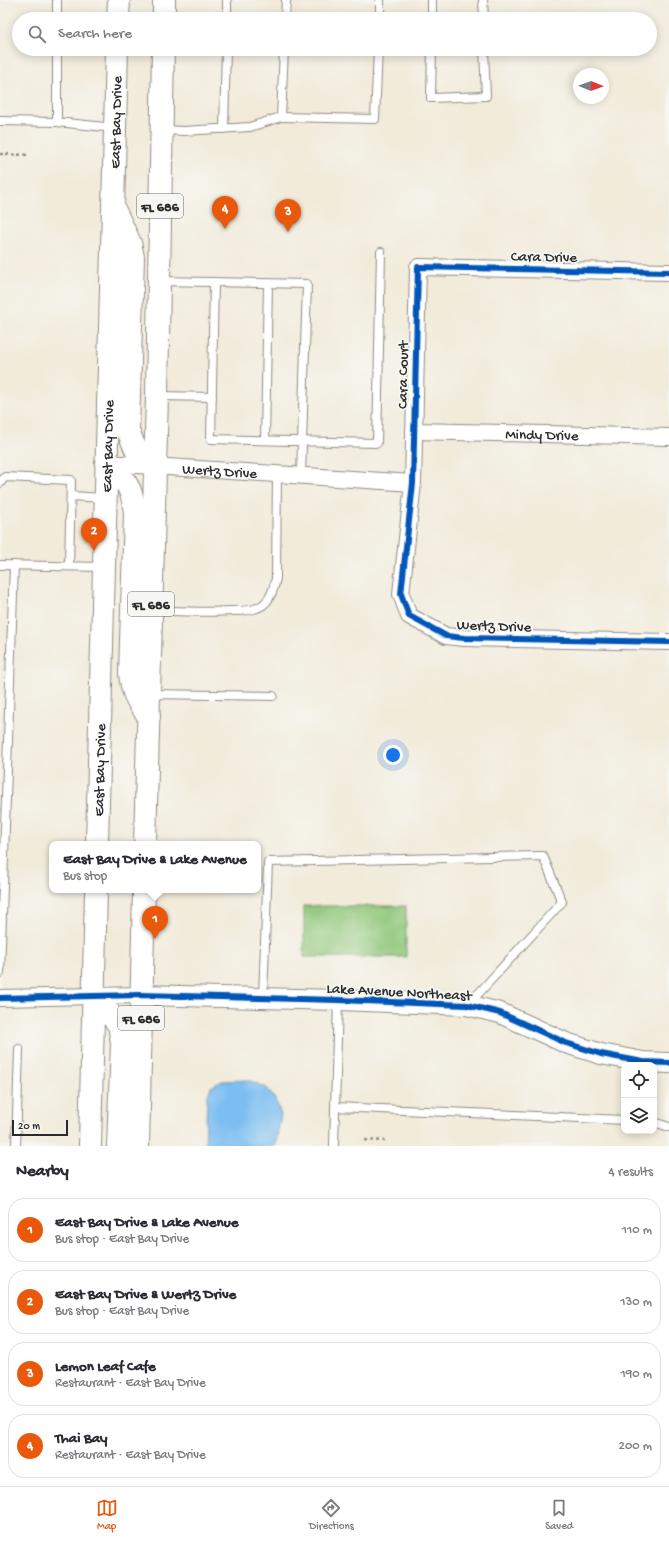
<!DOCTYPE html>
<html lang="en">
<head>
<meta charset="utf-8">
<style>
  :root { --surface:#fff; --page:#f7f7f7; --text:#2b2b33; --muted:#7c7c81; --line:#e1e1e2; --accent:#ea580c }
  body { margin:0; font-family:"Gochi Hand",sans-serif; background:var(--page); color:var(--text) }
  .controls { position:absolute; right:12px; bottom:12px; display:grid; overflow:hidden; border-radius:8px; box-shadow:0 2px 10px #0003 }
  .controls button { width:36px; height:36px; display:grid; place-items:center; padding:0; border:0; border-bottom:1px solid var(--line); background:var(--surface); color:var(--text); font:20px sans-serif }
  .compass { position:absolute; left:573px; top:68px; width:36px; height:36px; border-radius:50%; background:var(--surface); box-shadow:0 2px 10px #0003; rotate:91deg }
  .scale { position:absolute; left:12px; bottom:10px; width:56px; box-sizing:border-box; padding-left:4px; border:2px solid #2b2b2b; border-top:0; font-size:11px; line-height:14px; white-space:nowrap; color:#2b2b2b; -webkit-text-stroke:3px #f6f6f2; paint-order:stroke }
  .you { position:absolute; left:393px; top:755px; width:14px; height:14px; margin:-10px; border:3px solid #fff; border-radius:50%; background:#1a73e8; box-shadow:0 0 0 6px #1a73e833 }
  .badge { display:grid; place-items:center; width:26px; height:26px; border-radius:50%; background:var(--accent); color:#fff; font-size:13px; font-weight:700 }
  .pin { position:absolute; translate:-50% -33px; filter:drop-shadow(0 1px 2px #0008) }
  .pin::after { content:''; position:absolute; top:21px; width:14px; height:12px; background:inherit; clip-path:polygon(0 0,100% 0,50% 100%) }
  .popup { position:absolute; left:49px; top:841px; width:212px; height:52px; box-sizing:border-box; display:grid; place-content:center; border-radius:8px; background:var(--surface); filter:drop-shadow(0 1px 3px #0005); font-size:13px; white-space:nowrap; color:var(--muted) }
  .popup b { font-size:15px; color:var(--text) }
  .popup::after { content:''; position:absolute; left:50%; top:100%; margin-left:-8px; border:8px solid transparent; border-top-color:var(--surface) }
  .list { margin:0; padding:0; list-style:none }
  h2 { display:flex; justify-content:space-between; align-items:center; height:52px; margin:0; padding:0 16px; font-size:17px }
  h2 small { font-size:13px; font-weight:400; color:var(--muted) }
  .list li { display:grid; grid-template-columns:26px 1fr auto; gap:12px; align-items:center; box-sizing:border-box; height:64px; margin:0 8px 8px; padding:0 8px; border:1px solid var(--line); border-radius:16px }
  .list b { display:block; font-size:15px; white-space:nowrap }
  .list p { margin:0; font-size:13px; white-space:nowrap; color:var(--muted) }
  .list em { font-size:13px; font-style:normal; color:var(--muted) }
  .icon { flex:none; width:22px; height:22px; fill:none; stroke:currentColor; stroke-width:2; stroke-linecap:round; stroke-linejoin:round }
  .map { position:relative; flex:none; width:669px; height:1146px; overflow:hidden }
  .search { position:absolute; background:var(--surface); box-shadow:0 2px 10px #0003; left:12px; right:12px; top:12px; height:44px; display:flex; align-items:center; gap:10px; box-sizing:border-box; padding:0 14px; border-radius:22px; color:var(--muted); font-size:15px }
  .sheet { height:340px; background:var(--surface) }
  nav { display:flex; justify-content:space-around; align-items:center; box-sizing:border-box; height:56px; border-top:1px solid var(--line); background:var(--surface); font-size:11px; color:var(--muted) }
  nav a { display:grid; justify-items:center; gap:2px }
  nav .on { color:var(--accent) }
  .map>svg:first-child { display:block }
</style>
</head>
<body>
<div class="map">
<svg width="669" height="1146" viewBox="0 0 669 1146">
  <rect width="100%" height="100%" fill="#f6f6f2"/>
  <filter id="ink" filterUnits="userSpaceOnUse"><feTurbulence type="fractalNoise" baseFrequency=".025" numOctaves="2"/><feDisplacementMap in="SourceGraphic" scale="8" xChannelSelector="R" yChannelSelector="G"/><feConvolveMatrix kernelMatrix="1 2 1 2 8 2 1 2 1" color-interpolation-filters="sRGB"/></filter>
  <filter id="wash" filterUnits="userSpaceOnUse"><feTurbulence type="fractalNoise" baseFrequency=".012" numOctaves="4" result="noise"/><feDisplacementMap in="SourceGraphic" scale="16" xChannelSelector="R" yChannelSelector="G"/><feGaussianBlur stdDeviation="0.9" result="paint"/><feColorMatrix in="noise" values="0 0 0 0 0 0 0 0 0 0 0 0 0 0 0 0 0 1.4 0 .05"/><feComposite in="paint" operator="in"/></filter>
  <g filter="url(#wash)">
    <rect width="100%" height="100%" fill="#f2ebda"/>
    <rect fill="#92c87b" stroke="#5e7a53" x="304" y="906" width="102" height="51"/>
    <path fill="#7bbef1" stroke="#53748e" d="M248,1080L267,1088L276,1101L281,1115L275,1146H205L207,1098L211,1087L222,1081Z"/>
  </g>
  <g filter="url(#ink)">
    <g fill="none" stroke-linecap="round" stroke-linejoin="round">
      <defs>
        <g id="service">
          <path d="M483,0L484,19"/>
          <path d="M57,19V0"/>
          <path d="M227,19V0"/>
          <path d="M285,19L286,0"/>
          <path d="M380,19V0"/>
          <path d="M432,19V0"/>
          <path d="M57,49V122L115,128"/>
          <path d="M432,49L431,98L486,96L484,49"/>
          <path d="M281,117L375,119L378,49"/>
          <path d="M0,121L57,122"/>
          <path d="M224,129L226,49"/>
          <path d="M162,130L184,131L250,127L281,117L284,49"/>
          <path d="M159,281L307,284L301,476"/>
          <path d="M214,282L211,439L377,443L381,252"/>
          <path d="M159,396L212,397"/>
          <path d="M265,440L268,284"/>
          <path d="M0,483L5,477L71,480L69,566"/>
          <path d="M71,496L104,498"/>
          <path d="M0,565L103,567"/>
          <path d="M151,610C178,611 205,613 232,611C240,611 250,611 257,608C269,604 274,589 276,578L277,474"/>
          <path d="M150,694L273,696"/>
          <path d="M0,973L14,565"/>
          <path d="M263,998L268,862L543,856L562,902L468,1005"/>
          <path d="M335,1107L624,1120"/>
          <path d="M654,1122L669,1127"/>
          <path d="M16,1146L19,1049"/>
          <path d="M334,1146L338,1000"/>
        </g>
        <g id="minor">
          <path d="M669,272L418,267L413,483L401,594L409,616L446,636L464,638L669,642"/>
          <path id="s1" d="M414,431L669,437"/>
          <path id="s2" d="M106,463L413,483"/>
          <path d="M0,998L141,995"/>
        </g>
        <path id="tertiary" d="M141,995L338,1000L467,1005L500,1013L566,1043L601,1054L643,1062L669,1063"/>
        <g id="primary">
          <path d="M118,19L119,0"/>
          <path d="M164,19V0"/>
          <path d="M115,211L130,243L133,257L128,431L137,452L155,466"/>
          <path d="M106,463C126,481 132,486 135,513L130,673C132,692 136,701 149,716"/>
          <path id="s3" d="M97,844L117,49"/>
          <path d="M145,844L157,396L163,49"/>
          <path d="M93,996L106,1009L119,1025L122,1043L118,1146"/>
          <path d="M90,1146L96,890"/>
          <path d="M138,1146L144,890"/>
        </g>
      </defs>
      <use href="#service" stroke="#8e8b82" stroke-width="10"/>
      <use href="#minor" stroke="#8e8b82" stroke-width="18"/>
      <use href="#tertiary" stroke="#8e8b82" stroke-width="22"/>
      <use href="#primary" stroke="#8e8b82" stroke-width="24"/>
      <g stroke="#8e8b82" stroke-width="2.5" stroke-dasharray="3 3" stroke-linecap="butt">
        <path d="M0,154L28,155"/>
        <path d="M365,1140L385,1141"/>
      </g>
      <use href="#service" stroke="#fff" stroke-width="8"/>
      <use href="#minor" stroke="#fff" stroke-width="16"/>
      <use href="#tertiary" stroke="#fff" stroke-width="20"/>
      <use href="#primary" stroke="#fff" stroke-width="22"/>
      <defs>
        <g id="cycleway">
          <path d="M669,272L418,267L413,483L401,594L409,616L446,636L464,638L669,642"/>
          <path d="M0,998L141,995L338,1000L467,1005L500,1013L566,1043L601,1054L643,1062L669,1063"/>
        </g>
      </defs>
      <use href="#cycleway" stroke="#f6f6f2" stroke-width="8"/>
      <use href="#cycleway" stroke="#0057b8" stroke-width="6"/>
    </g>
  </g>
  <g text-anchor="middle" stroke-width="3.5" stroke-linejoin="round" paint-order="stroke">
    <g fill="#f6f6f2" stroke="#686867" stroke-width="1">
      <rect x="137" y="194" width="46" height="24" rx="3"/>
      <rect x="128" y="592" width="46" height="24" rx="3"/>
      <rect x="118" y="1006" width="46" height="24" rx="3"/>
    </g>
    <g font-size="14" font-weight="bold" fill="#2b2b2b">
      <text x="160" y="211">FL 686</text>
      <text x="151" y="609">FL 686</text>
      <text x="141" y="1023">FL 686</text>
    </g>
    <g font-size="15" fill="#2b2b2b" stroke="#f6f6f2">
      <text dy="5" stroke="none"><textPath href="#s3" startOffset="722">East Bay Drive</textPath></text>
      <text transform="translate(544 256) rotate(1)" y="5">Cara Drive</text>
      <text transform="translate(402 375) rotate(-89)" y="5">Cara Court</text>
      <text dy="5" stroke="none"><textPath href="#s1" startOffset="128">Mindy Drive</textPath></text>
      <text dy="5" stroke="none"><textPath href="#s3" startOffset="398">East Bay Drive</textPath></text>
      <text dy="5" stroke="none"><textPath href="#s2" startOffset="114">Wertz Drive</textPath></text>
      <text transform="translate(494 625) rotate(2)" y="5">Wertz Drive</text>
      <text dy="5" stroke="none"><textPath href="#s3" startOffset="74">East Bay Drive</textPath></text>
      <text transform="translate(399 991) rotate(3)" y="5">Lake Avenue Northeast</text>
    </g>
  </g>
</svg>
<div class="controls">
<button><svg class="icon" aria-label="locate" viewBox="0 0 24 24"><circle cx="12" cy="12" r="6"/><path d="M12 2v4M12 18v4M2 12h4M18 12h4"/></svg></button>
<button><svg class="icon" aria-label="layers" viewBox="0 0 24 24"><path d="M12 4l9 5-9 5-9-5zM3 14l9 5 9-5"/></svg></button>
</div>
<svg class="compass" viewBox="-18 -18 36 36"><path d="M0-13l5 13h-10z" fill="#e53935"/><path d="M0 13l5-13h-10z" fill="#7c7c81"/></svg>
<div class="scale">20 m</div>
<div class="you"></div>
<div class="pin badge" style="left:155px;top:939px">1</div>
<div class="popup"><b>East Bay Drive &amp; Lake Avenue</b>Bus stop</div>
<div class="pin badge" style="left:94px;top:551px">2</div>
<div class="pin badge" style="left:288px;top:232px">3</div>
<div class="pin badge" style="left:225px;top:229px">4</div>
<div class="search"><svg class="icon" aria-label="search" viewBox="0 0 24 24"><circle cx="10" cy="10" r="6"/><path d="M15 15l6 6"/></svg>Search here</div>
</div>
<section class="sheet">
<h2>Nearby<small>4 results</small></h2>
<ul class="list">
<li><span class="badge">1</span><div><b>East Bay Drive &amp; Lake Avenue</b><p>Bus stop · East Bay Drive</p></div><em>110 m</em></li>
<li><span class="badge">2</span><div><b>East Bay Drive &amp; Wertz Drive</b><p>Bus stop · East Bay Drive</p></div><em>130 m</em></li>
<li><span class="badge">3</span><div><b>Lemon Leaf Cafe</b><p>Restaurant · East Bay Drive</p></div><em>190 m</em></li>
<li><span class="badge">4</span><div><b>Thai Bay</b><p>Restaurant · East Bay Drive</p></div><em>200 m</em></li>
</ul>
</section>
<nav>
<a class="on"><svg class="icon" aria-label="map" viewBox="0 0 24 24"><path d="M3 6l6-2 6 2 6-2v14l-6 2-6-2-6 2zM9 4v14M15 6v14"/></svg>Map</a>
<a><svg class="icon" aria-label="directions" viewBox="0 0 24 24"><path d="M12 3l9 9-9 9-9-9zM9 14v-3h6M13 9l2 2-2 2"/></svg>Directions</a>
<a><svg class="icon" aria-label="saved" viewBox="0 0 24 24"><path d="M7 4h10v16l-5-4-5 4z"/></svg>Saved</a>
</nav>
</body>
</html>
